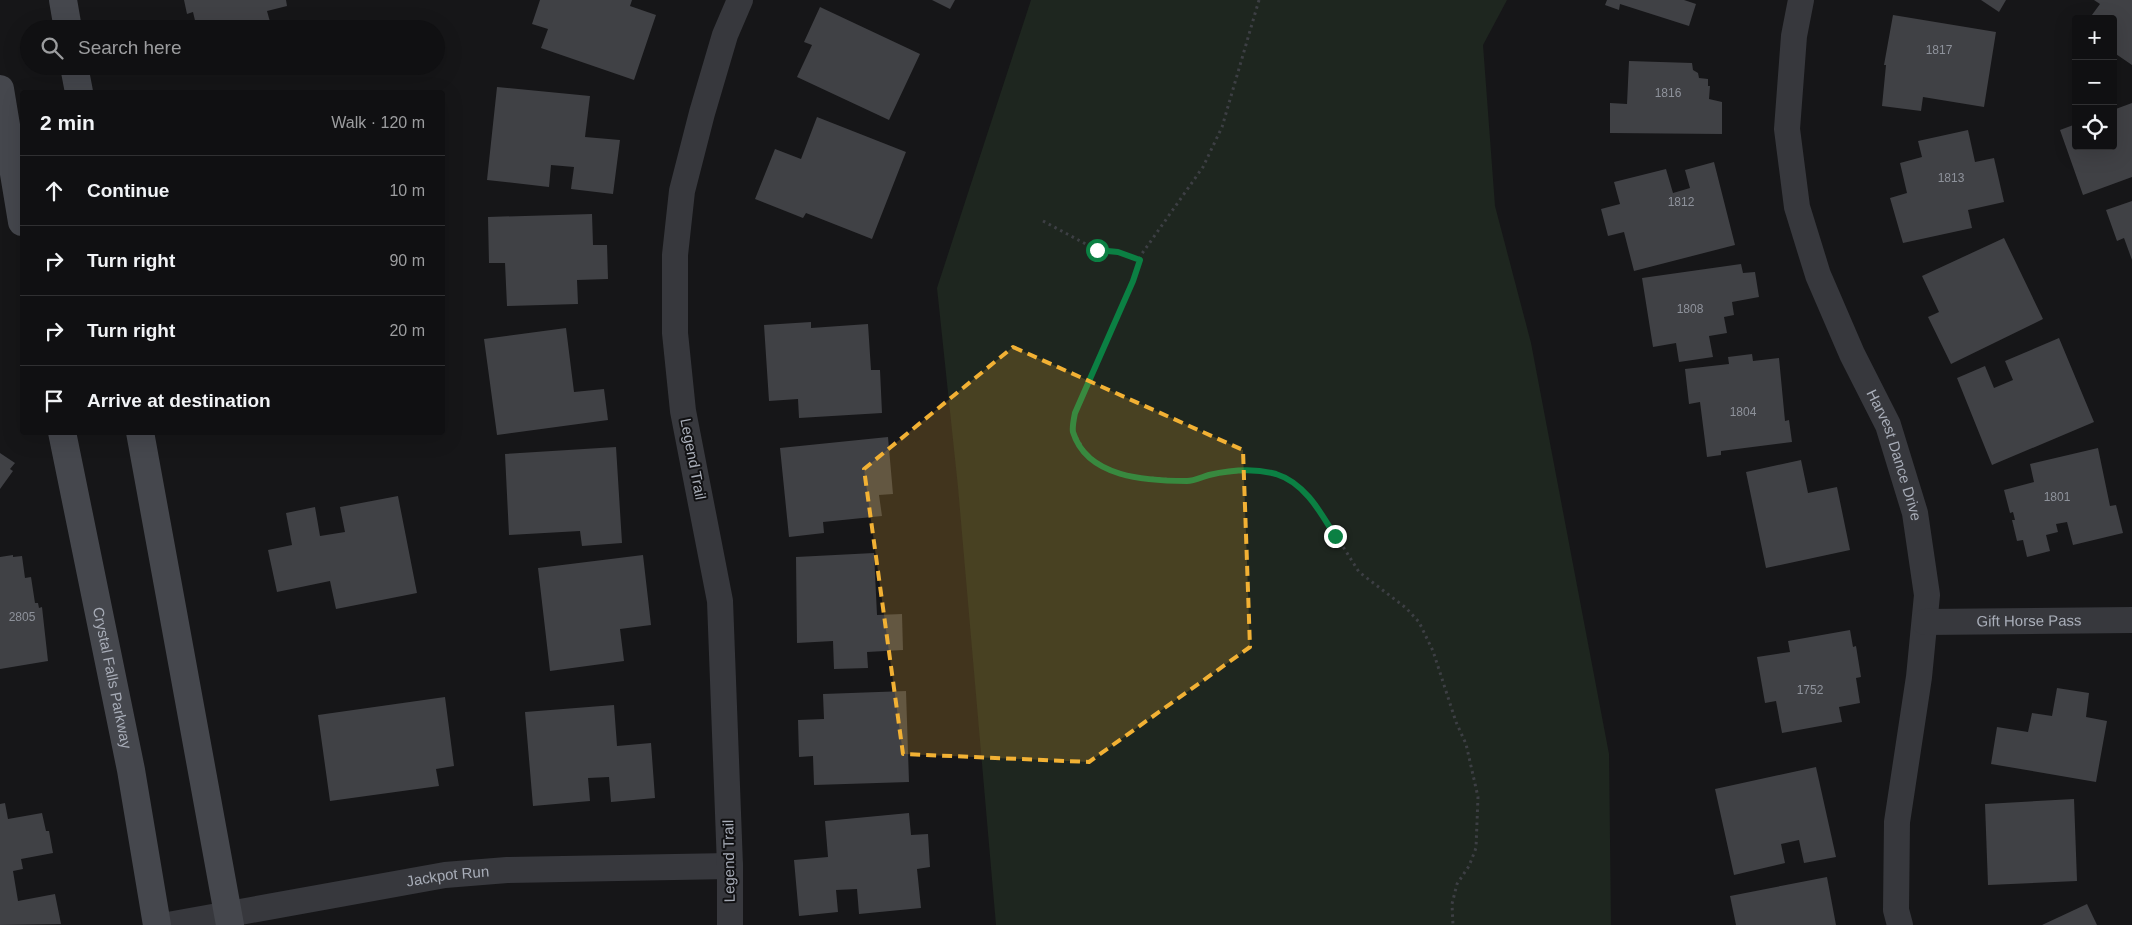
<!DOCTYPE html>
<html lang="en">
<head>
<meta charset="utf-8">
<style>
  :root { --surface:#101012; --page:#19191b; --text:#f1f3f6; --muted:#9c9d9f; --line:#303032 }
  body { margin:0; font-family:Arial,sans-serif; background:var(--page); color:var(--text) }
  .controls { position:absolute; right:15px; top:15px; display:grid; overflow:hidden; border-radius:5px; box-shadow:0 5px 20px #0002 }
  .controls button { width:45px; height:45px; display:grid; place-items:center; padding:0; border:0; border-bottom:1px solid var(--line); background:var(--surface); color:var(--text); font:25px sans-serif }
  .stop { position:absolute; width:15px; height:15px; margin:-11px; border:4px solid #0b8043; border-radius:50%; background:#fff }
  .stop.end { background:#0b8043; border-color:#fff; box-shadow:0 1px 5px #0008 }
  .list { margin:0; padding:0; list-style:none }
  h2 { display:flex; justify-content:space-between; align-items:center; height:65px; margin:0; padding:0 20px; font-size:21px }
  h2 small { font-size:16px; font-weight:400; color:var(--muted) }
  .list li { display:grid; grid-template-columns:32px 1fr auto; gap:15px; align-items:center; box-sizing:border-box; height:70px; padding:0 20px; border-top:1px solid var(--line) }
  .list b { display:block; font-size:19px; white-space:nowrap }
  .list em { font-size:16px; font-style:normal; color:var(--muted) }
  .icon { flex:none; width:28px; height:28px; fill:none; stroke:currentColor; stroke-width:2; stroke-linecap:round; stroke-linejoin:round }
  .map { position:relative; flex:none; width:2132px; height:925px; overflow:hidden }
  .search { position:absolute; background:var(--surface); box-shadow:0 5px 20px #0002; left:20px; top:20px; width:425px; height:55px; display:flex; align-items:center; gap:12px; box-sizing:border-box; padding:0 18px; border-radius:28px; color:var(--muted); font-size:19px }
  .panel { position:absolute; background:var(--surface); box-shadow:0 5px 20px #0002; left:20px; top:90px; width:425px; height:345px; border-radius:5px }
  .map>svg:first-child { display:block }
</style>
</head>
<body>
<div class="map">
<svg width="2132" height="925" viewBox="0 0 2132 925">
  <rect width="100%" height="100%" fill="#161618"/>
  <path fill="#1e261f" d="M1031,0H1507L1483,45L1495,206L1531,343L1609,754L1611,925H996L958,487L937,288Z"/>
  <g fill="#404145">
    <path d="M184,0H286L287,6L267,11L272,29H197L193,12L187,14Z"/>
    <path d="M540,0H632L630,6L656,15L634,80L541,48L548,29L532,24Z"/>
    <path d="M932,0H955L950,9Z"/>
    <path d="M1607,0H1684L1696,4L1689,26L1620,4L1619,10L1605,5Z"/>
    <path d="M1981,0H2006L1999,12Z"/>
    <path d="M2094,0H2132V65L2113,52V19H2089L2100,4Z"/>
    <path d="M820,7L920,54L889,120L797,77L812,45L804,42Z"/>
    <path d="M1893,15L1996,32L1984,107L1923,97L1921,111L1882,106L1886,65H1884Z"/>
    <path d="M1629,61L1692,63L1693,70L1698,73L1699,78L1708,79V86H1710L1709,99L1722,102V134L1610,133V103L1627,104Z"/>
    <path d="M497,87L590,96L585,137L620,140L613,194L571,189L574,167L551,165L549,187L487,180Z"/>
    <path d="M2132,103V177L2083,195L2060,130L2076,124V146H2113V110Z"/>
    <path d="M817,117L906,152L872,239L806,213L803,218L755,199L775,149L801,159Z"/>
    <path d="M1968,130L1975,162L1994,158L2004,202L1968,210L1972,228L1903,243L1890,198L1907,193L1900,163L1922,157L1918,141Z"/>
    <path d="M1714,162L1735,245L1634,271L1624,232L1608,236L1601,209L1620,204L1614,182L1666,169L1673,193L1690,188L1685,170Z"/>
    <path d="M2132,201V260L2124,238L2117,241L2106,210Z"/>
    <path d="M592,214L593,245H607L608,279L577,280L578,304L507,306L505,263H489L488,217Z"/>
    <path d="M2004,238L2043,319L1951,364L1928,317L1939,312L1922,276Z"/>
    <path d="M1741,264L1743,273L1755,272L1759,297L1732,302L1734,315L1724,317L1727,333L1709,336L1713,357L1679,362L1676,343L1653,347L1642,278Z"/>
    <path d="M811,322V328L868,324L871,370H880L882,413L799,418L798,399L769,401L764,325Z"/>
    <path d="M566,328L574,392L604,389L608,420L497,435L484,339Z"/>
    <path d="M2059,338L2094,422L1992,465L1957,378L1985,366L1994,388L2013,380L2005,361Z"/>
    <path d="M1752,354L1753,361L1779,358L1785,421L1789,420L1792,442L1721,451V455L1707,457L1700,402L1689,404L1685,369L1729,364L1728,357Z"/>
    <path d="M888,437L893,494L879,495L882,516L823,522L824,533L789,537L780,448Z"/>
    <path d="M616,447L622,543L582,546L580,531L509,535L505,454Z"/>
    <path d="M2098,448L2110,506L2116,505L2123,533L2073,545L2067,522L2056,524L2058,532L2046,535L2050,551L2027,557L2023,540L2017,541L2012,520H2015L2013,512L2010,513L2004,490L2034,482L2030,464Z"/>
    <path d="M0,453L15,463L10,469L13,471L0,489Z"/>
    <path d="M1801,460L1808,493L1837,487L1850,550L1766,568L1746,472Z"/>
    <path d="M398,496L417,593L336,609L330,581L277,592L268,550L292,545L286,513L315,507L320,536L345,532L340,507Z"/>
    <path d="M874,553L877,615L902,614L903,650L867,652L868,668L834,669L833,641L797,643L796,557Z"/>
    <path d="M13,555V557L22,556L25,578L31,577L35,603H38L39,608L42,607L48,661L0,669V557Z"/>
    <path d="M643,555L651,625L620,629L624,661L550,671L538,568Z"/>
    <path d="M1850,630L1853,647L1856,646L1861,677L1856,678L1860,703L1839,707L1842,722L1782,733L1776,701L1765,703L1757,657L1790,652L1788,641Z"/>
    <path d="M2057,688L2089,693L2086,717L2107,721L2096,782L1991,764L1997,727L2028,732L2032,713L2052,716Z"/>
    <path d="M906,691L909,782L814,785L813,756L799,757L798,720L824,719L823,694Z"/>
    <path d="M445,697L454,766L436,769L439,786L330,801L318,715Z"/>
    <path d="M614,705L617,746L651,743L655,798L611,802L609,777L588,778L590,801L533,806L525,712Z"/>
    <path d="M1816,767L1836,857L1804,863L1799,840L1781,844L1785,863L1734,875L1715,789Z"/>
    <path d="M2074,799L2077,881L1988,885L1985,804Z"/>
    <path d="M5,803L8,819L42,813L46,831H49L53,853L21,859L23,869L13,871L18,901L55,894L61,924L0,925V804Z"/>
    <path d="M909,813L911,835L928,834L930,867L917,869L921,908L859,914L857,889L836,890L838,912L799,916L794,860L828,857L825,821Z"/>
    <path d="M1827,877L1836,925H1736L1730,896Z"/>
    <path d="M2087,904L2097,925H2042Z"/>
  </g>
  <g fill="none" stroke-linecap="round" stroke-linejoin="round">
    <g stroke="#3d3f44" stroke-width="3" stroke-dasharray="2.5 4" stroke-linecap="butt">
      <path d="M1259,0L1222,127L1203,167L1141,255L1133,281L1075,413L1073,431L1086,454L1110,471L1125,476L1189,481L1210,475L1252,470L1278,475L1298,486L1316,504L1359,572L1406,608L1419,622L1433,651L1456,722L1466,744L1478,797L1476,848L1469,866L1457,884L1452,904L1453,925"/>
      <path d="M1043,221L1097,250L1118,252L1140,260"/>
    </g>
    <g stroke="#37383d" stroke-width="26">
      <path id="s1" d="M1801,0L1794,36L1787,129L1797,207L1818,275L1852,354L1888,425L1915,513L1927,595L1919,677L1897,822L1896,910L1900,925"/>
      <path id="s2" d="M1925,622L2132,620"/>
      <path id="s3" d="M168,925L445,875L507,870L730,866"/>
      <path d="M730,925V866L720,601L683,411L675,333V255L682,191L702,113L725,35L740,0"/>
    </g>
    <g stroke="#45474d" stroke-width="28">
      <path d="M63,0L68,29"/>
      <path d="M74,66L79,92"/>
      <path d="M0,89L22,222"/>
      <path id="s4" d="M62,432L131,770L157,925"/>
      <path d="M140,432L230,925"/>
    </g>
  </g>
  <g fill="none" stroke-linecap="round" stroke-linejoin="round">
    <path stroke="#0b8043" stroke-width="6" d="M1097,250L1118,252L1140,260L1133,281L1075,413C1074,418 1072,427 1073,432C1087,478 1147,481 1187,481C1194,481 1202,477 1209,475C1231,470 1254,468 1276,474C1305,483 1321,513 1335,536"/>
  </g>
  <path fill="#f2b134" fill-opacity="0.2" stroke="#f2b134" stroke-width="4" stroke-dasharray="10 6" stroke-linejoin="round" d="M1013,347L1243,450L1250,647L1089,762L903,754L864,469Z"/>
  <g text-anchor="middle" stroke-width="4" stroke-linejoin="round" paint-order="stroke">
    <g font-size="12" fill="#8e929b">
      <text x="1939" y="54">1817</text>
      <text x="1668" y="97">1816</text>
      <text x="1951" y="182">1813</text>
      <text x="1681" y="206">1812</text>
      <text x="1690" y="313">1808</text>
      <text x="1743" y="416">1804</text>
      <text x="2057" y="501">1801</text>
      <text x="22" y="621">2805</text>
      <text x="1810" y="694">1752</text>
    </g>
    <g font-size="15" fill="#a8adb8" stroke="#111113">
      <text dy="5" stroke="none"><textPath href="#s1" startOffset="476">Harvest Dance Drive</textPath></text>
      <text transform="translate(693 459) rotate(79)" y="5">Legend Trail</text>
      <text dy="5" stroke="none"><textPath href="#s2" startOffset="104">Gift Horse Pass</textPath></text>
      <text dy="5" stroke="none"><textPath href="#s4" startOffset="251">Crystal Falls Parkway</textPath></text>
      <text transform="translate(729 861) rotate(-91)" y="5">Legend Trail</text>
      <text dy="5" stroke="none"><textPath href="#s3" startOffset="284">Jackpot Run</textPath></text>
    </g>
  </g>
</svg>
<div class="controls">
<button>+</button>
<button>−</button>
<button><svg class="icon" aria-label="locate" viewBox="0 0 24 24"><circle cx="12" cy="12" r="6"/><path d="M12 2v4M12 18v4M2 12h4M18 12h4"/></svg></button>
</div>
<div class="stop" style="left:1097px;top:250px"></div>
<div class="stop end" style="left:1335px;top:536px"></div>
<div class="search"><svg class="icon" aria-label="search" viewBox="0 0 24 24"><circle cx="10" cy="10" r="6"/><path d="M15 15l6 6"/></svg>Search here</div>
<section class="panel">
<h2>2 min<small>Walk · 120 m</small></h2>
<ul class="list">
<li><svg class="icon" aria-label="ahead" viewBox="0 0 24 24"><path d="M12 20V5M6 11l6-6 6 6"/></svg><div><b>Continue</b></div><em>10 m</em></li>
<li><svg class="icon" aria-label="right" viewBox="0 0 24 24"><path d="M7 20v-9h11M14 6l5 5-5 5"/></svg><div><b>Turn right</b></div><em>90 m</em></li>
<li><svg class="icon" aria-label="right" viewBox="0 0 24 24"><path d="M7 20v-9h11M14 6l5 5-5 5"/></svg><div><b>Turn right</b></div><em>20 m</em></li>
<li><svg class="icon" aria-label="arrive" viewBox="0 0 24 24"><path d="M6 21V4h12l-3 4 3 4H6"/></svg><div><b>Arrive at destination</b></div></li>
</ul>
</section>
</div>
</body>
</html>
